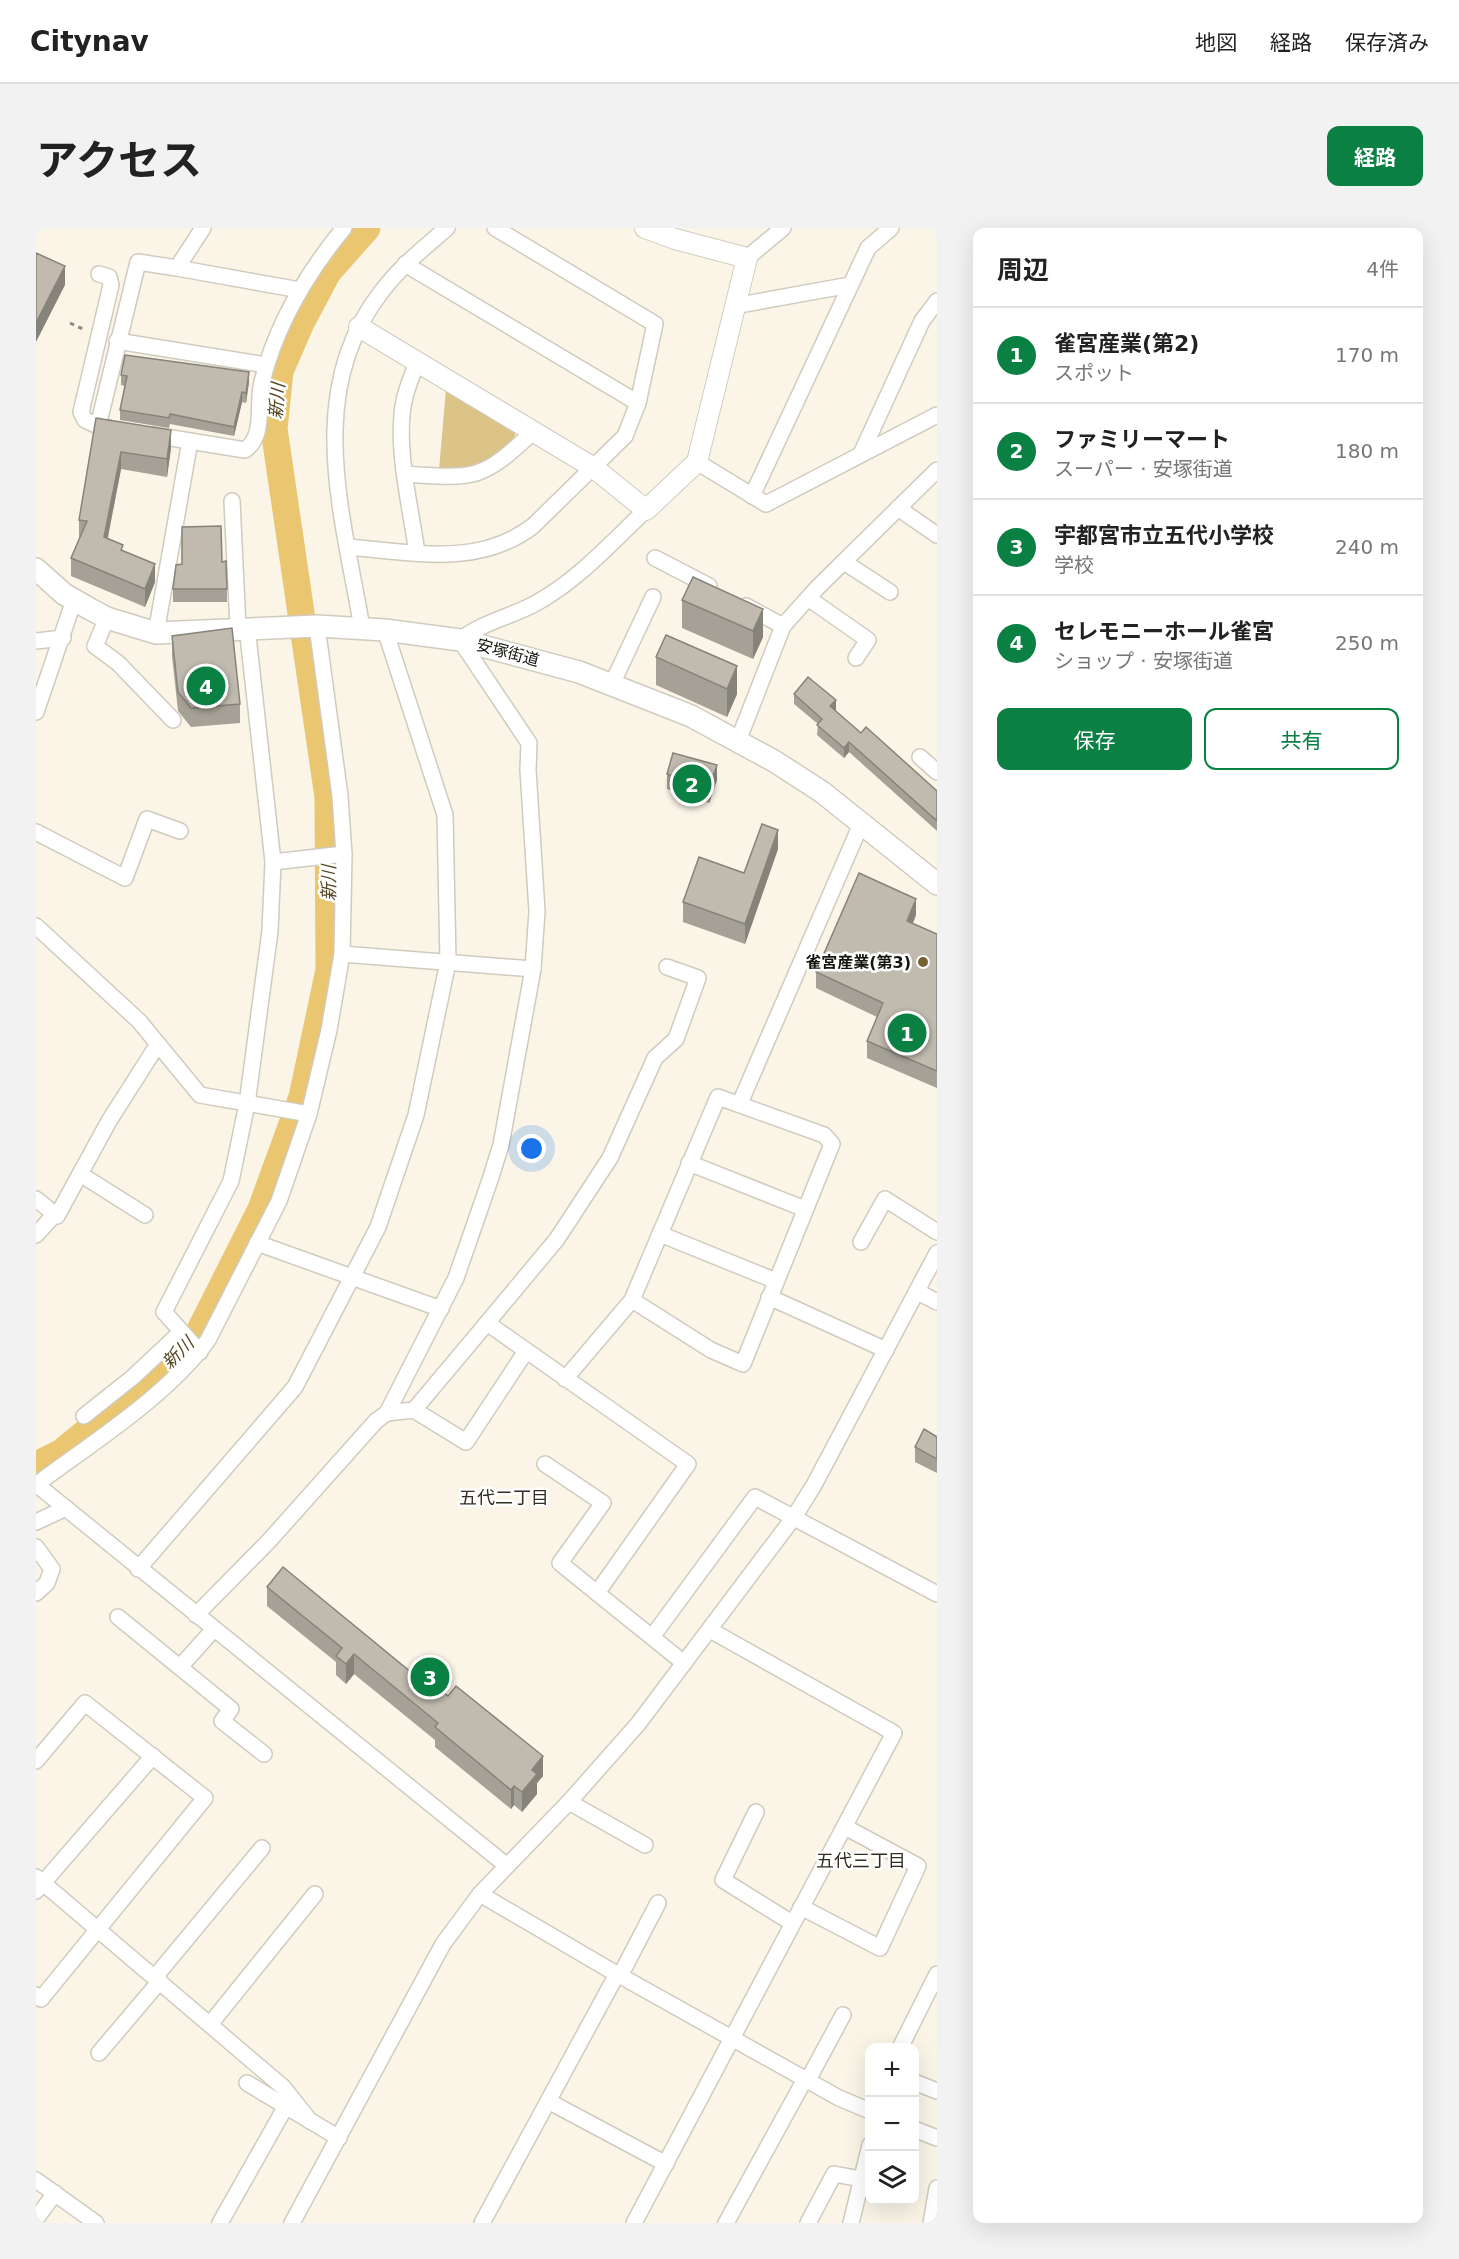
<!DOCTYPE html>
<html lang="ja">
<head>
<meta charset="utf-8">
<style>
  :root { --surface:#fff; --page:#f2f2f2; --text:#222; --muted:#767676; --line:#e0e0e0; --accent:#0b8043 }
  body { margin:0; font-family:"DejaVu Sans","Noto Sans JP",sans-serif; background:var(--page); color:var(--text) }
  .controls { position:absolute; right:18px; bottom:18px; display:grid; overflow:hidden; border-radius:12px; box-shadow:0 6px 24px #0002 }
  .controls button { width:54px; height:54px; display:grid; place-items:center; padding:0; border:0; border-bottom:2px solid var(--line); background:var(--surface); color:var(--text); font:30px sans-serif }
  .you { position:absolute; left:496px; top:921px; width:21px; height:21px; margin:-15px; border:4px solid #fff; border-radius:50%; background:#1a73e8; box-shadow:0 0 0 9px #1a73e833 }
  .badge { display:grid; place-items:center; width:39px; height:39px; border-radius:50%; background:var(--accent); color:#fff; font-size:20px; font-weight:700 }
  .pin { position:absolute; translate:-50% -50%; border:3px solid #fff; box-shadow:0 2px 6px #0006 }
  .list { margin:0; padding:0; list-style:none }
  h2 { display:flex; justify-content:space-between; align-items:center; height:78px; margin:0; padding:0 24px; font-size:26px }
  h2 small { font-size:20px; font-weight:400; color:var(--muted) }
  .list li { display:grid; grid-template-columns:39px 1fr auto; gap:18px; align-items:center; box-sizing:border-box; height:96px; padding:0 24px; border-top:2px solid var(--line) }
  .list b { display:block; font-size:22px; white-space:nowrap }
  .list p { margin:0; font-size:20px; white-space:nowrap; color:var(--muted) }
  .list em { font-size:20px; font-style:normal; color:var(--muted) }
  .actions { display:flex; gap:12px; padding:18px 24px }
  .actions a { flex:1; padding:14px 0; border:2px solid var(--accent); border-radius:12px; text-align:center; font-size:21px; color:var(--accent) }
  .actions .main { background:var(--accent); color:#fff }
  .icon { flex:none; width:33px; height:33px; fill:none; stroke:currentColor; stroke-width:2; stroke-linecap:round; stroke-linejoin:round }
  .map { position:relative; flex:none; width:901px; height:1995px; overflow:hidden; border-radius:12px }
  header { display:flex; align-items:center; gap:36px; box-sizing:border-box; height:84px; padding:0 30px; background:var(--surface); border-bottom:2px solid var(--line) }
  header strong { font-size:28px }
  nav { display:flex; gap:33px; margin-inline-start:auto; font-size:21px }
  .intro { display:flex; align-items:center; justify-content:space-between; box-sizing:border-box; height:144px; padding:0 36px }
  h1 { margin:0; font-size:42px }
  .button { padding:15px 27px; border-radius:12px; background:var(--accent); color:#fff; font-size:21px; font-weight:700 }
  main { display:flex; gap:36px; padding:0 36px }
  aside { flex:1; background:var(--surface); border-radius:12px; box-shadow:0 6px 24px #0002 }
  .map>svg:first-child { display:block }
</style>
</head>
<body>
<header>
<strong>Citynav</strong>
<nav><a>地図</a><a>経路</a><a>保存済み</a></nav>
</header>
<div class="intro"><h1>アクセス</h1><a class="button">経路</a></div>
<main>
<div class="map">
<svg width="901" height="1995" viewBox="0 0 901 1995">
  <rect width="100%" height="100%" fill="#fbf5e8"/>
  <path fill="#dcc386" d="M410,161L480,201L478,212C455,232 434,243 403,242Z"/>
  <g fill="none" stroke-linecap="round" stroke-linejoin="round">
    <path stroke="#e9c66f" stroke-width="27" d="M0,1237L26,1224L126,1142L162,1106L225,981L266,869L293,742L292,569L238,201L244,143L265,95L292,44L331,0"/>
    <defs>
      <g id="minor">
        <path d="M167,0L141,40L264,62"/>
        <path d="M711,30L747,0"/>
        <path d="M369,36L602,175"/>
        <path d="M698,78L814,57"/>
        <path d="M81,113L230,137"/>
        <path d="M62,198L49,192L45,184L75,57L73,49L63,46"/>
        <path d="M73,200L62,198L102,34L141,40"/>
        <path d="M117,207L209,222C230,207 220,176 226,154C240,97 271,45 308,0"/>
        <path d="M825,226L886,93L901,73"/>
        <path d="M661,234L730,276L901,187"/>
        <path d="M370,246C440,251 446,252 498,203"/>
        <path d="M716,268L832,20L855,0"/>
        <path d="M196,273L202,400"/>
        <path d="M862,280L901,307"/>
        <path d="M312,319C376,324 442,340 497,298L589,208L602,175L619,96L459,0"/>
        <path d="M381,325C375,282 362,230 366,187C367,168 375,151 381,134"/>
        <path d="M619,330L673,358"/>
        <path d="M808,334L854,364"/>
        <path d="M772,370L832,412L820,430"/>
        <path d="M710,378L747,398"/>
        <path d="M71,390L59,418L82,435L137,492"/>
        <path d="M326,400C307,287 267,163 346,63C365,38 388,20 411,0"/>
        <path d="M120,405L154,213"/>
        <path d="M0,413L27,410"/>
        <path d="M576,456L617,369"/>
        <path d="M0,484L38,372"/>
        <path d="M702,513L747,398L781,360L901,242"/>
        <path d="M884,529L901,544"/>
        <path d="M0,604L89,650L111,591L144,603"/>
        <path d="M237,634L308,626"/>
        <path d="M0,698L103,793L164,867L273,886"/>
        <path d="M306,726L497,741"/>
        <path d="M704,875L825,596"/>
        <path d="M653,935L769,981"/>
        <path d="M44,946L109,987"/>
        <path d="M0,971L21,988L73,893L122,816"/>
        <path d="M624,1006L740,1053"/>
        <path d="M0,1007L19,986"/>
        <path d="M825,1014L849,971L901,1004"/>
        <path d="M221,1015L405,1081"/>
        <path d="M882,1064L901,1074"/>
        <path d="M733,1069L850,1122"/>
        <path d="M451,1095L521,1011L574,930L619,830L640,811L662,750L631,739"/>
        <path d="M164,1124L128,1084L195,953L211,876L234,703L237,634L211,399"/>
        <path d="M529,1151L596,1072L675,1122L707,1136L796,916L788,907L682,869L596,1072"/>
        <path d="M378,1182L451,1095L652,1236L561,1365L648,1435"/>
        <path d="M351,1185L378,1182L430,1214L490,1123"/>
        <path d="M48,1188L97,1149L145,1104"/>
        <path d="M509,1236L567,1275L524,1335L561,1365"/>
        <path d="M0,1256L471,1638"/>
        <path d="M1,1256C56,1215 131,1168 172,1112L243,973L273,886L293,802L306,726L308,626L304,568L281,398"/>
        <path d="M0,1294L30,1280"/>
        <path d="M0,1319L16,1341L11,1355L0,1365"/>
        <path d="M102,1341L259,1159L342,999L380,887L412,734L409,587L349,402"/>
        <path d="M160,1387L232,1314L340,1193L351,1185L420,1050L454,952L465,917L497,741L501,683L492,542L493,515L424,412C448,393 476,389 502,374C543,351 576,314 610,282"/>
        <path d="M82,1389L195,1481L186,1493L228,1526"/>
        <path d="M616,1409L719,1269L901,1366"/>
        <path d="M144,1439L178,1401"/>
        <path d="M0,1533L49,1475L169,1570L5,1771L0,1767"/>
        <path d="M533,1574L609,1617"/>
        <path d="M720,1584L687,1652L756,1695"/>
        <path d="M0,1649L247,1859L274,1893"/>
        <path d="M0,1663L117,1528"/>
        <path d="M444,1666L584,1748L622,1675"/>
        <path d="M765,1679L844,1720L882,1638L809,1599"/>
        <path d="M119,1749L226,1620"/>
        <path d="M175,1795L279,1666"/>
        <path d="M864,1820L901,1746"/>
        <path d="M63,1825L124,1753"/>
        <path d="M772,1852L807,1787"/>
        <path d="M878,1854L901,1863"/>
        <path d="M211,1855L303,1910"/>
        <path d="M512,1873L630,1936"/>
        <path d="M878,1901L901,1910"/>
        <path d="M0,1952L60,1995"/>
        <path d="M0,1991L19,1965"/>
        <path d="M184,1995L250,1878"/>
        <path d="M256,1995L407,1716L444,1666L533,1574L602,1496L758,1289L778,1257L901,1025"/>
        <path d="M446,1995L581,1746L803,1870L834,1883"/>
        <path d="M598,1995L858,1505L674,1402"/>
        <path d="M690,1995L769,1851"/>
        <path d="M772,1995L798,1946L825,1951"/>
        <path d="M815,1995L834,1917"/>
        <path d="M895,1995L901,1960"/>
      </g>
      <path id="tertiary" d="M323,99L558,240L610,282L661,234L711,30L639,11L609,0"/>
      <path id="secondary" d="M0,341L28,366L54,381L71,390L120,405L281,398L349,402L424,412L543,444L655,488L738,533L786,564L901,656"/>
    </defs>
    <use href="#minor" stroke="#d0cbbe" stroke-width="18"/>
    <use href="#tertiary" stroke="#d0cbbe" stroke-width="22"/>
    <use href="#secondary" stroke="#d0cbbe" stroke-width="24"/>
    <path stroke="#8e8a81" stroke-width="3" stroke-dasharray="4.5 4.5" stroke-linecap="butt" d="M34,95L49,102"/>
    <use href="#minor" stroke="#fff" stroke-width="15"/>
    <use href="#tertiary" stroke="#fff" stroke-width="20"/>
    <use href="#secondary" stroke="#fff" stroke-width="21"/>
  </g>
  <g fill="#a5a196">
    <path d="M85,147L213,154L210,175L206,174L198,208L134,196L133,200L84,192V182L89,158L85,157Z"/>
    <path d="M60,190L135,220L131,249L85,241L72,310L87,323L119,354L109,379L35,348V330L44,310L43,309V292Z"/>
    <path d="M657,349L727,409L717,431L646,400V372Z"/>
    <rect x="137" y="361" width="54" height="13"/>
    <path d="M630,407L701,466L691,489L620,457V429Z"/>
    <path d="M136,408L204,476V495L155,499L142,483L136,428Z"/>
    <path d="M758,466L800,482L799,483L825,505L901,563V603L813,524L808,530L781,507L782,496L758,476Z"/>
    <path d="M631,546L681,552L673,575L631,561Z"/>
    <path d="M742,621L709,716L647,694V674L708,645Z"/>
    <path d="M880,687L877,695L901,706V860L831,830V813L841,789L780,760V744Z"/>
    <path d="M901,1209V1245L879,1234V1219Z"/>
    <path d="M231,1359L381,1449L507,1548L501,1555V1566L486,1584L478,1577L475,1581L399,1519V1512L318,1446L310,1456L300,1447V1434L231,1378Z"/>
  </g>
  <g fill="#86837a">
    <path d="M29,38V57L0,114V95Z"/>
    <path d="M213,144V154L210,175V165Z"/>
    <path d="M206,164V174L198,208V199Z"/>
    <path d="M135,202V220L131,249V231Z"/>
    <path d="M85,224V241L68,327V309Z"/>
    <path d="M119,336V354L109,379V361Z"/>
    <path d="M727,381V409L717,431V403Z"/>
    <path d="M701,438V466L691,489V461Z"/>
    <path d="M800,472V482L794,488V478Z"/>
    <path d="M813,514V524L808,530V520Z"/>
    <path d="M681,537V552L673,575V560Z"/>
    <path d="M742,602V621L709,716V696Z"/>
    <path d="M880,671V687L871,709V693Z"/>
    <path d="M318,1426V1446L310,1456V1436Z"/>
    <path d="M507,1528V1548L501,1555V1566L486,1584V1564L496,1542Z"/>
    <path d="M478,1558V1577L475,1581V1562Z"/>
  </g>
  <g fill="#c0bbae" stroke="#86837a" stroke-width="1.5">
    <path d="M0,25L29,38L0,95Z"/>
    <path d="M89,127L213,144L210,165L206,164L198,199L134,186L133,190L84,182L91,148L85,147Z"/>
    <path d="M60,190L135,202L131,231L85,224L68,309L87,317L85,322L119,336L109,361L35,330L51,293L43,292Z"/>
    <path d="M185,298L186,334L190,333L191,361H137L140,337L146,336V299Z"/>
    <path d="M657,349L727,381L717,403L646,372Z"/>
    <path d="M196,400L204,476L155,480L142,464L136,408Z"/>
    <path d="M630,407L701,438L691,461L620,429Z"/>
    <path d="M772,449L800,472L794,478L825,505L830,499L901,563V593L813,514L808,520L781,497L786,491L758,466Z"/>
    <path d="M637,525L681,537L673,560L631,546Z"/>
    <path d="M726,596L742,602L709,696L647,674L663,629L708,645Z"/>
    <path d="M823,645L880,671L871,693L901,706V843L831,813L847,775L780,744Z"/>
    <path d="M888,1201L901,1209V1231L879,1219Z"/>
    <path d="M247,1339L381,1449L383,1445L412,1468L420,1458L507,1528L496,1542L501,1546L486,1564L478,1558L475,1562L399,1499L402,1495L318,1426L310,1436L300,1428L306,1420L231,1359Z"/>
  </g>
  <circle fill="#756230" stroke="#fff" stroke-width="2" cx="887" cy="734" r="6"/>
  <g text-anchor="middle" stroke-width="5" stroke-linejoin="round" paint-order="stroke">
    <g font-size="16" fill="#15130e" stroke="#fff">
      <text transform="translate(472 424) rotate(15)" y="6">安塚街道</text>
    </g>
    <g font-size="16" font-weight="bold" fill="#15130e" stroke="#fff" text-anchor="end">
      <text x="875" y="740">雀宮産業(第3)</text>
    </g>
    <g font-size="18" font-style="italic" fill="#564722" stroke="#fff">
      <text transform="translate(241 173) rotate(-85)" y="6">新川</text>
      <text transform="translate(293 655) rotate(-90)" y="6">新川</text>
      <text transform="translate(142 1125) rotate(-45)" y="6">新川</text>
    </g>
    <g font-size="18" fill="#312d23" stroke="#fff">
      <text x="468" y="1276">五代二丁目</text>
      <text x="825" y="1639">五代三丁目</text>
    </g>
  </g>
</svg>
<div class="controls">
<button>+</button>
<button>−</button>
<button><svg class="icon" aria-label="layers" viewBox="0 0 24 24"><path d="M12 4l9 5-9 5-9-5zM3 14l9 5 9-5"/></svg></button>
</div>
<div class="you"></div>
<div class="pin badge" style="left:871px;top:805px">1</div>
<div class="pin badge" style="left:656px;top:556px">2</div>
<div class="pin badge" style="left:394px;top:1449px">3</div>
<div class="pin badge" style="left:170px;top:458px">4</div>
</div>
<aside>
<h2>周辺<small>4件</small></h2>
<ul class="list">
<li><span class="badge">1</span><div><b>雀宮産業(第2)</b><p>スポット</p></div><em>170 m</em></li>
<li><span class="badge">2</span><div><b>ファミリーマート</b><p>スーパー · 安塚街道</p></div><em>180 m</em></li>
<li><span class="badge">3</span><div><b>宇都宮市立五代小学校</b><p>学校</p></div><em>240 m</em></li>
<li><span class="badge">4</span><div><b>セレモニーホール雀宮</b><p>ショップ · 安塚街道</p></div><em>250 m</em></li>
</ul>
<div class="actions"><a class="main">保存</a><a>共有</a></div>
</aside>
</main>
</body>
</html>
